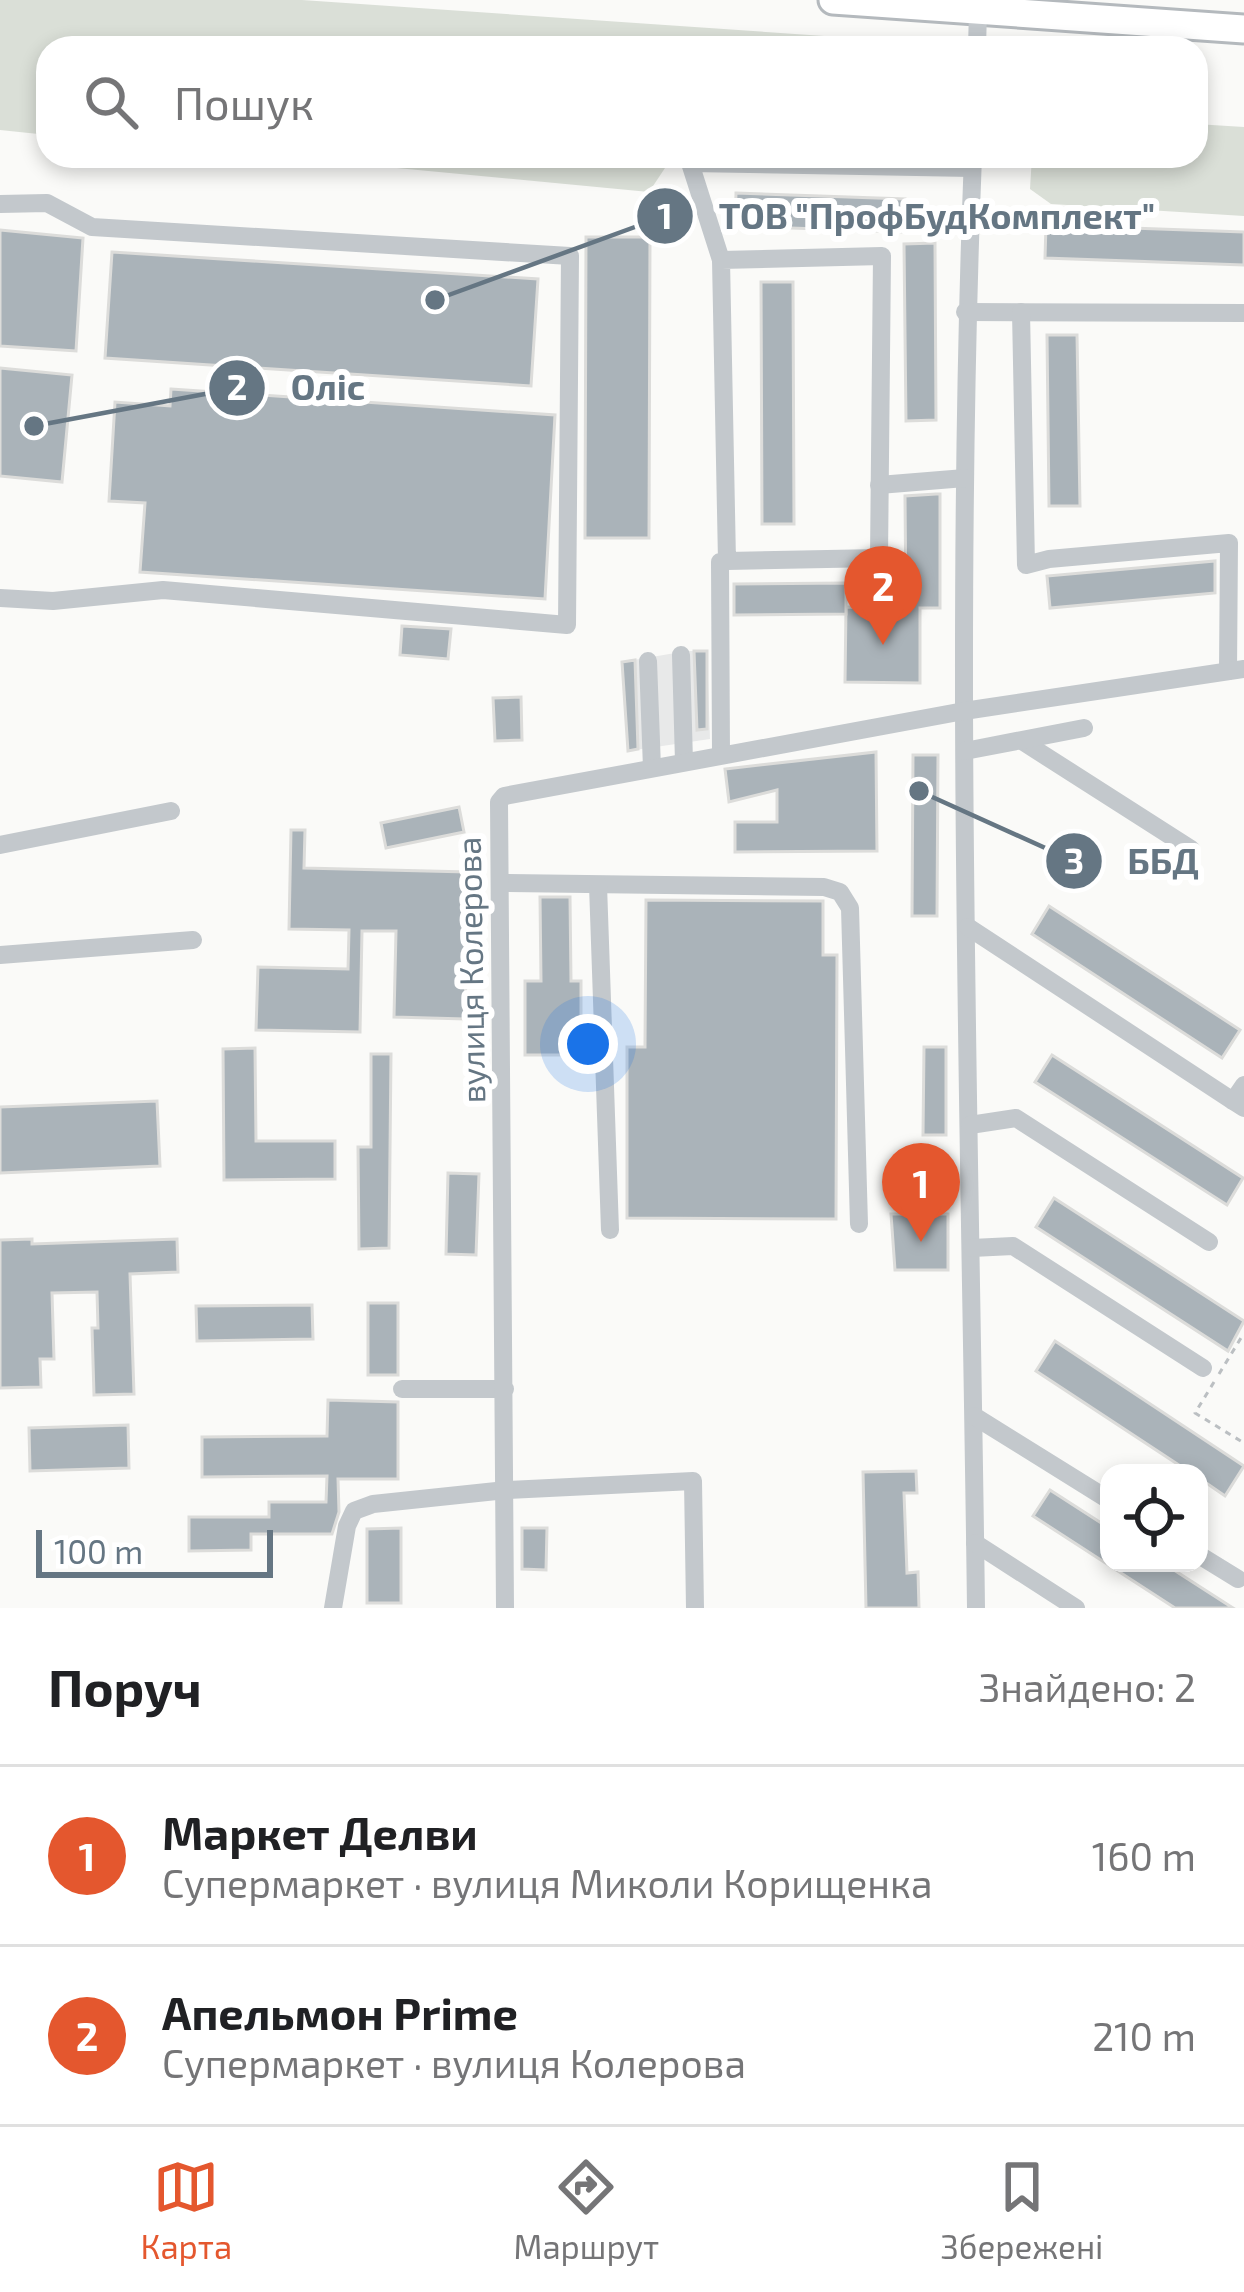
<!DOCTYPE html>
<html lang="uk">
<head>
<meta charset="utf-8">
<style>
  :root { --surface:#fff; --page:#f6f6f6; --text:#202124; --muted:#757577; --line:#e0e0e0; --accent:#e4572e }
  body { margin:0; font-family:"Exo 2",sans-serif; background:var(--page); color:var(--text) }
  .controls { position:absolute; right:36px; bottom:36px; display:grid; overflow:hidden; border-radius:24px; box-shadow:0 6px 18px #0003 }
  .controls button { width:108px; height:108px; display:grid; place-items:center; padding:0; border:0; border-bottom:3px solid var(--line); background:var(--surface); color:var(--text); font:60px sans-serif }
  .scale { position:absolute; left:36px; bottom:30px; width:237px; box-sizing:border-box; padding-left:12px; border:6px solid #657683; border-top:0; font-size:33px; line-height:42px; white-space:nowrap; color:#657683; -webkit-text-stroke:9px #fff; paint-order:stroke }
  .you { position:absolute; left:588px; top:1044px; width:42px; height:42px; margin:-30px; border:9px solid #fff; border-radius:50%; background:#1a73e8; box-shadow:0 0 0 18px #1a73e833 }
  .badge { display:grid; place-items:center; width:78px; height:78px; border-radius:50%; background:var(--accent); color:#fff; font-size:39px; font-weight:700 }
  .pin { position:absolute; translate:-50% -99px; filter:drop-shadow(0 3px 6px #0008) }
  .pin::after { content:''; position:absolute; top:63px; width:42px; height:36px; background:inherit; clip-path:polygon(0 0,100% 0,50% 100%) }
  .list { margin:0; padding:0; list-style:none }
  h2 { display:flex; justify-content:space-between; align-items:center; height:156px; margin:0; padding:0 48px; font-size:51px }
  h2 small { font-size:39px; font-weight:400; color:var(--muted) }
  .list li { display:grid; grid-template-columns:78px 1fr auto; gap:36px; align-items:center; box-sizing:border-box; height:180px; padding:0 48px; border-top:3px solid var(--line) }
  .list b { display:block; font-size:45px; white-space:nowrap }
  .list p { margin:0; font-size:39px; white-space:nowrap; color:var(--muted) }
  .list em { font-size:39px; font-style:normal; color:var(--muted) }
  .icon { flex:none; width:66px; height:66px; fill:none; stroke:currentColor; stroke-width:2; stroke-linecap:round; stroke-linejoin:round }
  .map { position:relative; flex:none; width:1244px; height:1608px; overflow:hidden }
  .search { position:absolute; background:var(--surface); box-shadow:0 6px 18px #0003; left:36px; right:36px; top:36px; height:132px; display:flex; align-items:center; gap:30px; box-sizing:border-box; padding:0 42px; border-radius:36px; color:var(--muted); font-size:45px }
  .sheet { height:516px; background:var(--surface) }
  nav { display:flex; justify-content:space-around; align-items:center; box-sizing:border-box; height:168px; border-top:3px solid var(--line); background:var(--surface); font-size:33px; color:var(--muted) }
  nav a { display:grid; justify-items:center; gap:6px }
  nav .on { color:var(--accent) }
  .map>svg:first-child { display:block }
</style>
</head>
<body>
<div class="map">
<svg width="1244" height="1608" viewBox="0 0 1244 1608">
  <rect width="100%" height="100%" fill="#fafaf8"/>
  <path fill="#e8e9e9" d="M687,651H707L710,739L628,751L622,662Z"/>
  <g fill="#dadfd7">
    <path d="M0,0H302L912,42L921,48H48V135L0,130Z"/>
    <path d="M1196,124L1244,127V216L1051,204L1030,189L1032,156H1196Z"/>
    <path d="M270,156H673L649,192Z"/>
  </g>
  <g fill="#aab3b9" stroke="#dcdcda" stroke-width="3">
    <path d="M736,193L905,199L904,232L735,226Z"/>
    <path d="M1046,225L1244,232V265L1045,258Z"/>
    <path d="M0,230L83,238L76,351L0,346Z"/>
    <path d="M586,237H650L649,538H585Z"/>
    <path d="M935,243L936,420L906,421L904,244Z"/>
    <path d="M112,252L538,279L531,386L105,358Z"/>
    <path d="M761,282H793L794,524H762Z"/>
    <path d="M1047,335H1077L1080,506H1049Z"/>
    <path d="M0,368L72,375L62,482L0,476Z"/>
    <path d="M171,389L555,415L545,599L140,572L145,503L109,501L115,402L170,406Z"/>
    <path d="M936,494H940V608H920V683L845,682L846,607L906,608L905,496Z"/>
    <path d="M1215,561V593L1050,608L1047,576Z"/>
    <path d="M846,583V614L734,615V584Z"/>
    <path d="M402,626L451,629L448,659L400,655Z"/>
    <path d="M694,651H707V729L697,730Z"/>
    <path d="M635,660L638,749L628,751L622,662Z"/>
    <path d="M521,697L522,740L495,741L493,698Z"/>
    <path d="M876,752L877,851L735,852V822H777V790L729,802L725,769Z"/>
    <path d="M913,755H938L937,916H912Z"/>
    <path d="M459,807L464,832L386,848L381,823Z"/>
    <path d="M291,830H305L304,868L468,872L465,1019L394,1017L396,931H362L360,1032L256,1030L258,967L348,969L349,930L289,929Z"/>
    <path d="M540,897H570L571,981H581V1055H525V981H541Z"/>
    <path d="M646,900L823,901V955H837L836,1219L627,1218V1047H645Z"/>
    <path d="M1049,906L1240,1030L1222,1058L1032,934Z"/>
    <path d="M924,1047H946V1135H923Z"/>
    <path d="M255,1048L256,1141H335V1179L224,1180L223,1049Z"/>
    <path d="M371,1054H391L389,1248L359,1249L358,1147H371Z"/>
    <path d="M1052,1055L1243,1178L1227,1205L1035,1082Z"/>
    <path d="M157,1101L160,1166L0,1173V1107Z"/>
    <path d="M448,1173L479,1174L476,1255L446,1254Z"/>
    <path d="M1054,1198L1244,1321L1228,1351L1036,1227Z"/>
    <path d="M891,1214H948V1270H895Z"/>
    <path d="M32,1239V1244L177,1239L178,1272L130,1274L134,1394L94,1395L92,1328H98L97,1292L52,1293L54,1359H40L41,1387L0,1388V1240Z"/>
    <rect x="368" y="1303" width="30" height="72"/>
    <path d="M312,1305L313,1339L197,1341L196,1306Z"/>
    <path d="M1055,1341L1244,1466L1225,1496L1199,1478V1473H1191L1036,1371Z"/>
    <path d="M328,1400L398,1402V1479H338L339,1512L332,1534H251V1550L189,1551V1517H269V1502H326L327,1476L202,1477V1437L327,1436Z"/>
    <path d="M128,1425L129,1468L30,1471L29,1428Z"/>
    <path d="M916,1471L917,1493H904L907,1573L918,1572L919,1608H866L863,1472Z"/>
    <path d="M1050,1490L1109,1528V1563H1163L1233,1608H1175L1033,1516Z"/>
    <path d="M401,1528V1603H367V1529Z"/>
    <path d="M522,1528H547L546,1570L522,1569Z"/>
  </g>
  <g fill="none" stroke-linecap="round" stroke-linejoin="round">
    <defs>
      <path id="highway" d="M833,0L1244,29"/>
    </defs>
    <use href="#highway" stroke="#b4b9bd" stroke-width="33"/>
    <g stroke="#bbbfc2" stroke-width="3" stroke-dasharray="6 6" stroke-linecap="butt">
      <path d="M1219,1374L1244,1333"/>
      <path d="M1214,1382L1195,1413L1244,1443"/>
    </g>
    <g stroke="#c3c8cc" stroke-width="18">
      <path d="M977,48L978,10"/>
      <path d="M973,156C954,640 970,1124 976,1608"/>
      <path d="M0,204L47,203L92,227L570,256L567,625L163,590L53,601L0,598"/>
      <path d="M721,260L690,163L972,168"/>
      <path d="M965,312L1244,313"/>
      <path d="M1021,312L1026,565L1049,559L1229,543L1228,671"/>
      <path d="M879,485L965,478"/>
      <path d="M681,655L684,762"/>
      <path d="M648,661L652,768"/>
      <path d="M1022,741L1191,849"/>
      <path d="M965,751L1084,728"/>
      <path d="M721,755L720,562L727,561L879,558L882,256L721,260L727,561"/>
      <path d="M0,845L171,811"/>
      <path d="M500,883L824,887L840,892L850,908L859,1224"/>
      <path d="M598,885L610,1230"/>
      <path d="M968,927L1233,1101"/>
      <path d="M0,955L193,940"/>
      <path d="M1244,1085L1233,1101L1244,1108"/>
      <path d="M970,1125L1016,1118L1209,1242"/>
      <path d="M972,1248L1013,1246L1203,1368"/>
      <path d="M402,1389H505"/>
      <path d="M974,1416L1109,1500"/>
      <path d="M975,1543L1076,1608"/>
      <path d="M1199,1555L1238,1579"/>
      <path d="M333,1608L347,1526L354,1511L373,1504L506,1490L693,1481L695,1608"/>
      <path d="M505,1608L499,802L504,796L964,711L1244,669"/>
    </g>
    <use href="#highway" stroke="#fff" stroke-width="27"/>
  </g>
  <g text-anchor="middle" stroke-width="12" stroke-linejoin="round" paint-order="stroke">
    <g font-size="33" fill="#657683" stroke="#fff">
      <text transform="translate(471 970) rotate(-91)" y="12">вулиця Колерова</text>
    </g>
  </g>
  <path fill="none" stroke="#657683" stroke-width="4.5" d="M435 300L665 216M34 426L237 388M919 791L1074 861"/>
  <g fill="#657683" stroke="#fff" stroke-width="4.5">
    <circle cx="435" cy="300" r="12"/>
    <circle cx="34" cy="426" r="12"/>
    <circle cx="919" cy="791" r="12"/>
    <circle cx="665" cy="216" r="30"/>
    <circle cx="237" cy="388" r="30"/>
    <circle cx="1074" cy="861" r="30"/>
  </g>
  <g font-size="36" text-anchor="middle" font-weight="bold" fill="#fff">
    <text x="665" y="229">1</text>
    <text x="237" y="400">2</text>
    <text x="1074" y="874">3</text>
  </g>
  <g font-size="36" text-anchor="middle" font-weight="bold" fill="#657683" stroke="#fff" stroke-width="12" stroke-linejoin="round" paint-order="stroke">
    <text x="937" y="229">ТОВ "ПрофБудКомплект"</text>
    <text x="328" y="400">Оліс</text>
    <text x="1163" y="874">ББД</text>
  </g>
</svg>
<div class="controls">
<button><svg class="icon" aria-label="locate" viewBox="0 0 24 24"><circle cx="12" cy="12" r="6"/><path d="M12 2v4M12 18v4M2 12h4M18 12h4"/></svg></button>
</div>
<div class="scale">100 m</div>
<div class="you"></div>
<div class="pin badge" style="left:921px;top:1242px">1</div>
<div class="pin badge" style="left:883px;top:645px">2</div>
<div class="search"><svg class="icon" aria-label="search" viewBox="0 0 24 24"><circle cx="10" cy="10" r="6"/><path d="M15 15l6 6"/></svg>Пошук</div>
</div>
<section class="sheet">
<h2>Поруч<small>Знайдено: 2</small></h2>
<ul class="list">
<li><span class="badge">1</span><div><b>Маркет Делви</b><p>Супермаркет · вулиця Миколи Корищенка</p></div><em>160 m</em></li>
<li><span class="badge">2</span><div><b>Апельмон Prime</b><p>Супермаркет · вулиця Колерова</p></div><em>210 m</em></li>
</ul>
</section>
<nav>
<a class="on"><svg class="icon" aria-label="map" viewBox="0 0 24 24"><path d="M3 6l6-2 6 2 6-2v14l-6 2-6-2-6 2zM9 4v14M15 6v14"/></svg>Карта</a>
<a><svg class="icon" aria-label="directions" viewBox="0 0 24 24"><path d="M12 3l9 9-9 9-9-9zM9 14v-3h6M13 9l2 2-2 2"/></svg>Маршрут</a>
<a><svg class="icon" aria-label="saved" viewBox="0 0 24 24"><path d="M7 4h10v16l-5-4-5 4z"/></svg>Збережені</a>
</nav>
</body>
</html>
